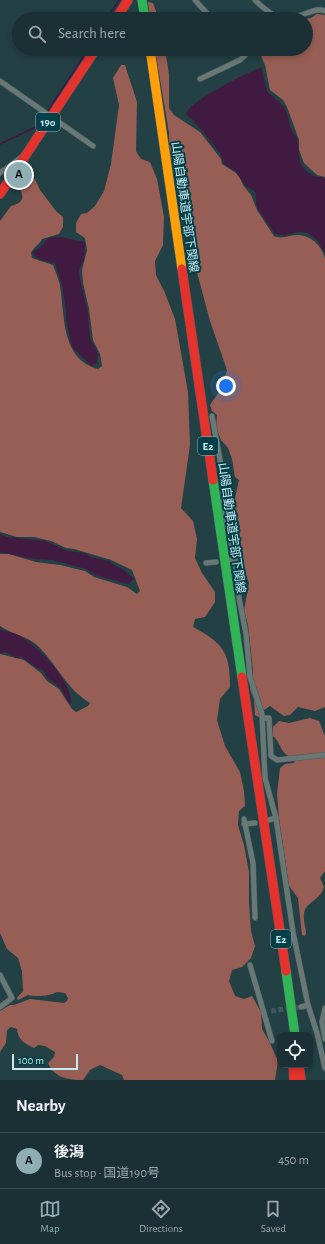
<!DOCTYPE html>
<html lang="en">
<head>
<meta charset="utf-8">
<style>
  :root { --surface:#1a3034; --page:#273c40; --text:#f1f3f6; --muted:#9fa9ac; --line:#384b4f; --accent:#8eaeb4 }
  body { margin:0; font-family:"Alegreya Sans","Noto Sans JP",sans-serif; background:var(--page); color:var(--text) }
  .controls { position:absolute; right:12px; bottom:12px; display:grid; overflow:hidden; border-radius:8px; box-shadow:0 2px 6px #0003 }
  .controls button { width:36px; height:36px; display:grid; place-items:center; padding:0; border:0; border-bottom:1px solid var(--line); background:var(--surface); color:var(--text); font:20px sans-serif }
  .scale { position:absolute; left:12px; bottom:10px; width:66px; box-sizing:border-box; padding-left:4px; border:2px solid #c8e9ef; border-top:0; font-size:11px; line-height:14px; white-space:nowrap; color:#c8e9ef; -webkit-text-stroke:3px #054049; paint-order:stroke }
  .you { position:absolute; left:226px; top:386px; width:14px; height:14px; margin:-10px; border:3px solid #fff; border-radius:50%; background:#1a73e8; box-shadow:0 0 0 6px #1a73e833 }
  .badge { display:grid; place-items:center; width:26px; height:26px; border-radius:50%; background:var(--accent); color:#111; font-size:13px; font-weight:700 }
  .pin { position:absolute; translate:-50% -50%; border:2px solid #fff; box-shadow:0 1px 4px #0006 }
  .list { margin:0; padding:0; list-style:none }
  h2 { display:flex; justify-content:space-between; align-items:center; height:52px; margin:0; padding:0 16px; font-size:17px }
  h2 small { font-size:13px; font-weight:400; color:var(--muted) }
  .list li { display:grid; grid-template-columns:26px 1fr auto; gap:12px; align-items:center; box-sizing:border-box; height:56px; padding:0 16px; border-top:1px solid var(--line) }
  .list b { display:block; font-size:15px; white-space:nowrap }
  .list p { margin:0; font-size:13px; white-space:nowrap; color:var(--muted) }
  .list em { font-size:13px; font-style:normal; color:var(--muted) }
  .icon { flex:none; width:22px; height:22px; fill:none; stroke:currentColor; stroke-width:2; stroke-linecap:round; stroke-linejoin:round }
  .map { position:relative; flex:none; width:325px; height:1080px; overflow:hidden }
  .search { position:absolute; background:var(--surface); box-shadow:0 2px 6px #0003; left:12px; right:12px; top:12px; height:44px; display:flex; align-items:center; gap:10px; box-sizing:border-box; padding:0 14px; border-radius:22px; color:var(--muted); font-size:15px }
  .sheet { height:108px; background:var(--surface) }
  nav { display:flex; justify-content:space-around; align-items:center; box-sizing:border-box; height:56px; border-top:1px solid var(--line); background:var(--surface); font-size:11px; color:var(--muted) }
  nav a { display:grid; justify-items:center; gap:2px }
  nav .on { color:var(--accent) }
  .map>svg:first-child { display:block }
</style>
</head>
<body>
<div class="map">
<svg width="325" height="1080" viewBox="0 0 325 1080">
  <rect width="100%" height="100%" fill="#234045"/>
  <g fill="#975e55">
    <path d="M148,2L153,3L159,19H150Z"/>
    <path d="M317,14L325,15V177L317,175L304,163L299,150V140L287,107L283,100L270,90L265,65L258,49H306L305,19L311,18Z"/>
    <path d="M155,49H165L169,74V108L174,115L200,132L221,159L222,164L236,173L240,178L243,185L251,195L257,210L274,236C283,240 290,234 299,235C313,236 322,247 325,259V707L315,711L298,707L290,715L284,716L270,706L264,710L260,718L255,715L254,700L250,689L252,682L253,671L248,625L244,610L249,583L240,560L238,540L230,525L229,514L233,507L239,480L235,477L232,459L228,448L221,440L216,427L217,415L212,411L210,405L221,389L227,370L210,321L191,250L192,243L186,193L178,171L170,157L169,133Z"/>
    <path d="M121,65H125L137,102L136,151L141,159L150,162L157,179L164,217L163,245L155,261L156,275L165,293L175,319L188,392L190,445L181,508L193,521L197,539L195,558L202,573L215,592V602L205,617L195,619L193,627C223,643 230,652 230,687L220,699L217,720L225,746L240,772L244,791L245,806L239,811L238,825L244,845L249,872V902L251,931L255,946L251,958L242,967L232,970L229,981L235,996L244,999L252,996L261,1012L262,1029L269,1041L278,1061L275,1080H124L122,1075L100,1065L90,1070L83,1080C69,1080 54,1078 48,1063L54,1057L55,1052L45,1046L38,1045L34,1048C24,1043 18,1040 17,1029L11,1027L7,1030L6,1043L0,1052V1011L10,1005H14L30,999L64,1003L67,1001L68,998L65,993L57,992C50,996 36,997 28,995L18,1000L17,998L23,991L22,971L18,958L7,949L0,933V654L24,660L41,673L47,681L59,689L72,709L76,712L88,706L90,703C65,687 59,668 40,648C29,636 13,635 0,626V554H9L36,562L60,565L85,571L94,577L127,587L137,594L140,591L132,570L111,560L74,549L66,548L51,541L34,537H17L0,532V221L11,206C22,203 25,199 20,189L26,181L35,179L40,190L56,211L63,217V227L59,234L42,239C39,245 34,247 31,253L32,258L53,265C55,271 59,279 60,286C65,316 61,359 98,369L102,366L100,354L93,340L89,309L83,283L82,270L87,250L85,238L76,232V223L81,214L87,213L95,206L104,191L111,164L119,105L113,78Z"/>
    <path d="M310,718L319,721L325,736V871L320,878L324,887C320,901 305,902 304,914C303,920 306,928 306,933L305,936L302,935L298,898L289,886L279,818L277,794L280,768L285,764L294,763L295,758C281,757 282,744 273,736V727L279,721L289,723Z"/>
  </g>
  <g fill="#411a41">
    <path d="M261,67L267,91L285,108L287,113L291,130L297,138L300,163L306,171L314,176L325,178V252C321,248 320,242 316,239C297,222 291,241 274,233C269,225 263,217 258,209C252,200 263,192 246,187L235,171L224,164L220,153L194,121L186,114C190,100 246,74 261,67Z"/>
    <path d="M60,237L85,242L84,260L79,270L80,279L88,313L90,338L98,354L97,363L92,366L72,347L66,320V310L62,285L55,263L41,260L34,256L33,251L39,249L48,238Z"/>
    <path d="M0,534L7,537L45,541L68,551L84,553L91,557L108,561L125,571L134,579L128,584L95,575L86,569L53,560L33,559L0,552Z"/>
    <path d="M0,629C6,633 14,632 20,636C38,646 73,682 71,703L69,704L60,687L48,679L43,670L37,668L21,657L16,658L6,652L0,653Z"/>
  </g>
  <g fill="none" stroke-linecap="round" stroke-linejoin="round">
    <g stroke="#411a41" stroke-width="1.5">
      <path d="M107,19L119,0"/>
      <path d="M0,144L38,126L88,49"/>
    </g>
    <path stroke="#3c595e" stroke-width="5" stroke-dasharray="5 2.5" stroke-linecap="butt" d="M271,1011L301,1007"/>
    <defs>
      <g id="street">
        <path d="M195,0L212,19"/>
        <path d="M255,0C273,18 283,23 307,13C313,11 319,8 325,11"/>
        <path d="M245,16L248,19"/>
        <path d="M200,79L240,60L252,49"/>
        <path d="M0,81L93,146"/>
        <path d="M0,173L23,156"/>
        <path d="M212,416L221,465L225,515L235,559L231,560"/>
        <path d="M235,559L239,598L246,634L250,677L262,714L265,778L276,818L269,820"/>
        <path d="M206,563L216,562"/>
        <path d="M263,718H269L271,756L277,760L325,755"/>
        <path d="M276,818L293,932L308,1005L301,1007"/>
        <path d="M244,819L253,863L255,918"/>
        <path d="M244,824L255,823"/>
        <path d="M250,965L272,1041"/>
        <path d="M0,975L12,998L0,1007"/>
        <path d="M308,1005L317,1033L325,1068"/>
        <path d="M325,1008L322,1022L325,1039"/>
      </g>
      <g id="fast">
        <path d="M142,0L145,19"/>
        <path d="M213,480L242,677"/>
        <path d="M286,971L295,1035"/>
      </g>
      <path id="slow" d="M150,49L182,269"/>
      <g id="jam">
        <path d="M116,19L128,0"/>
        <path d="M0,194L96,49"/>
        <path d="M182,269L213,480"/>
        <path d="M242,677L286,971"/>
        <path d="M293,1065L294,1080"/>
        <path d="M299,1065L301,1080"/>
      </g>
    </defs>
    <use href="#street" stroke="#435d61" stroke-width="6"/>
    <use href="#fast" stroke="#435d61" stroke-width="10"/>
    <use href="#slow" stroke="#435d61" stroke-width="10"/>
    <use href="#jam" stroke="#435d61" stroke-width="10"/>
    <use href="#street" stroke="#6a7875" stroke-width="5"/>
    <use href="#fast" stroke="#30b455" stroke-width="9"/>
    <use href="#slow" stroke="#ff9f0a" stroke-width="9"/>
    <use href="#jam" stroke="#e5322d" stroke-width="9"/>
  </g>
  <g text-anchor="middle" stroke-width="4" stroke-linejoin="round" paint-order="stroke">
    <g fill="#054049" stroke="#8eb6bd" stroke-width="1">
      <rect x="36" y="113" width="24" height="18" rx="3"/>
      <rect x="198" y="437" width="20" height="18" rx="3"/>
      <rect x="271" y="930" width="20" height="18" rx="3"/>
    </g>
    <g font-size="11" font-weight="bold" fill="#c8e9ef">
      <text x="48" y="126">190</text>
      <text x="208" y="450">E2</text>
      <text x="281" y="943">E2</text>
    </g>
    <g font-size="12" fill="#c8e9ef" stroke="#054049">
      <text transform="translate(185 207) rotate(82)" y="4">山陽自動車道宇部下関線</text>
      <text transform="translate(232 528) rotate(82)" y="4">山陽自動車道宇部下関線</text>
    </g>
  </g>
</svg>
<div class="controls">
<button><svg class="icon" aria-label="locate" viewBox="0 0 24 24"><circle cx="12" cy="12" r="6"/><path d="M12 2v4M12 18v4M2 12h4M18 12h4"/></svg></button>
</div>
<div class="scale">100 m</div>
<div class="you"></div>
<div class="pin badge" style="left:19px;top:175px">A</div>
<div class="search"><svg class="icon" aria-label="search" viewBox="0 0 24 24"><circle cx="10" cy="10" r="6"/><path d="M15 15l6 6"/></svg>Search here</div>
</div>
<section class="sheet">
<h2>Nearby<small></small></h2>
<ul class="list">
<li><span class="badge">A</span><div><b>後潟</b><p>Bus stop · 国道190号</p></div><em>450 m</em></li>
</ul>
</section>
<nav>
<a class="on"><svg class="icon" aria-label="map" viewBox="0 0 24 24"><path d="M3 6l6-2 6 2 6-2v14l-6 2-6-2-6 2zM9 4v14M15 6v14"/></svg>Map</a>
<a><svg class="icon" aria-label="directions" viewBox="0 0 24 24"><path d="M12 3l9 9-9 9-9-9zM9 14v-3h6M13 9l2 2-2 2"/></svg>Directions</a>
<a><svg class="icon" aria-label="saved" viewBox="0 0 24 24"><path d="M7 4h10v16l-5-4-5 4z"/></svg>Saved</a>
</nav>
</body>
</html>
